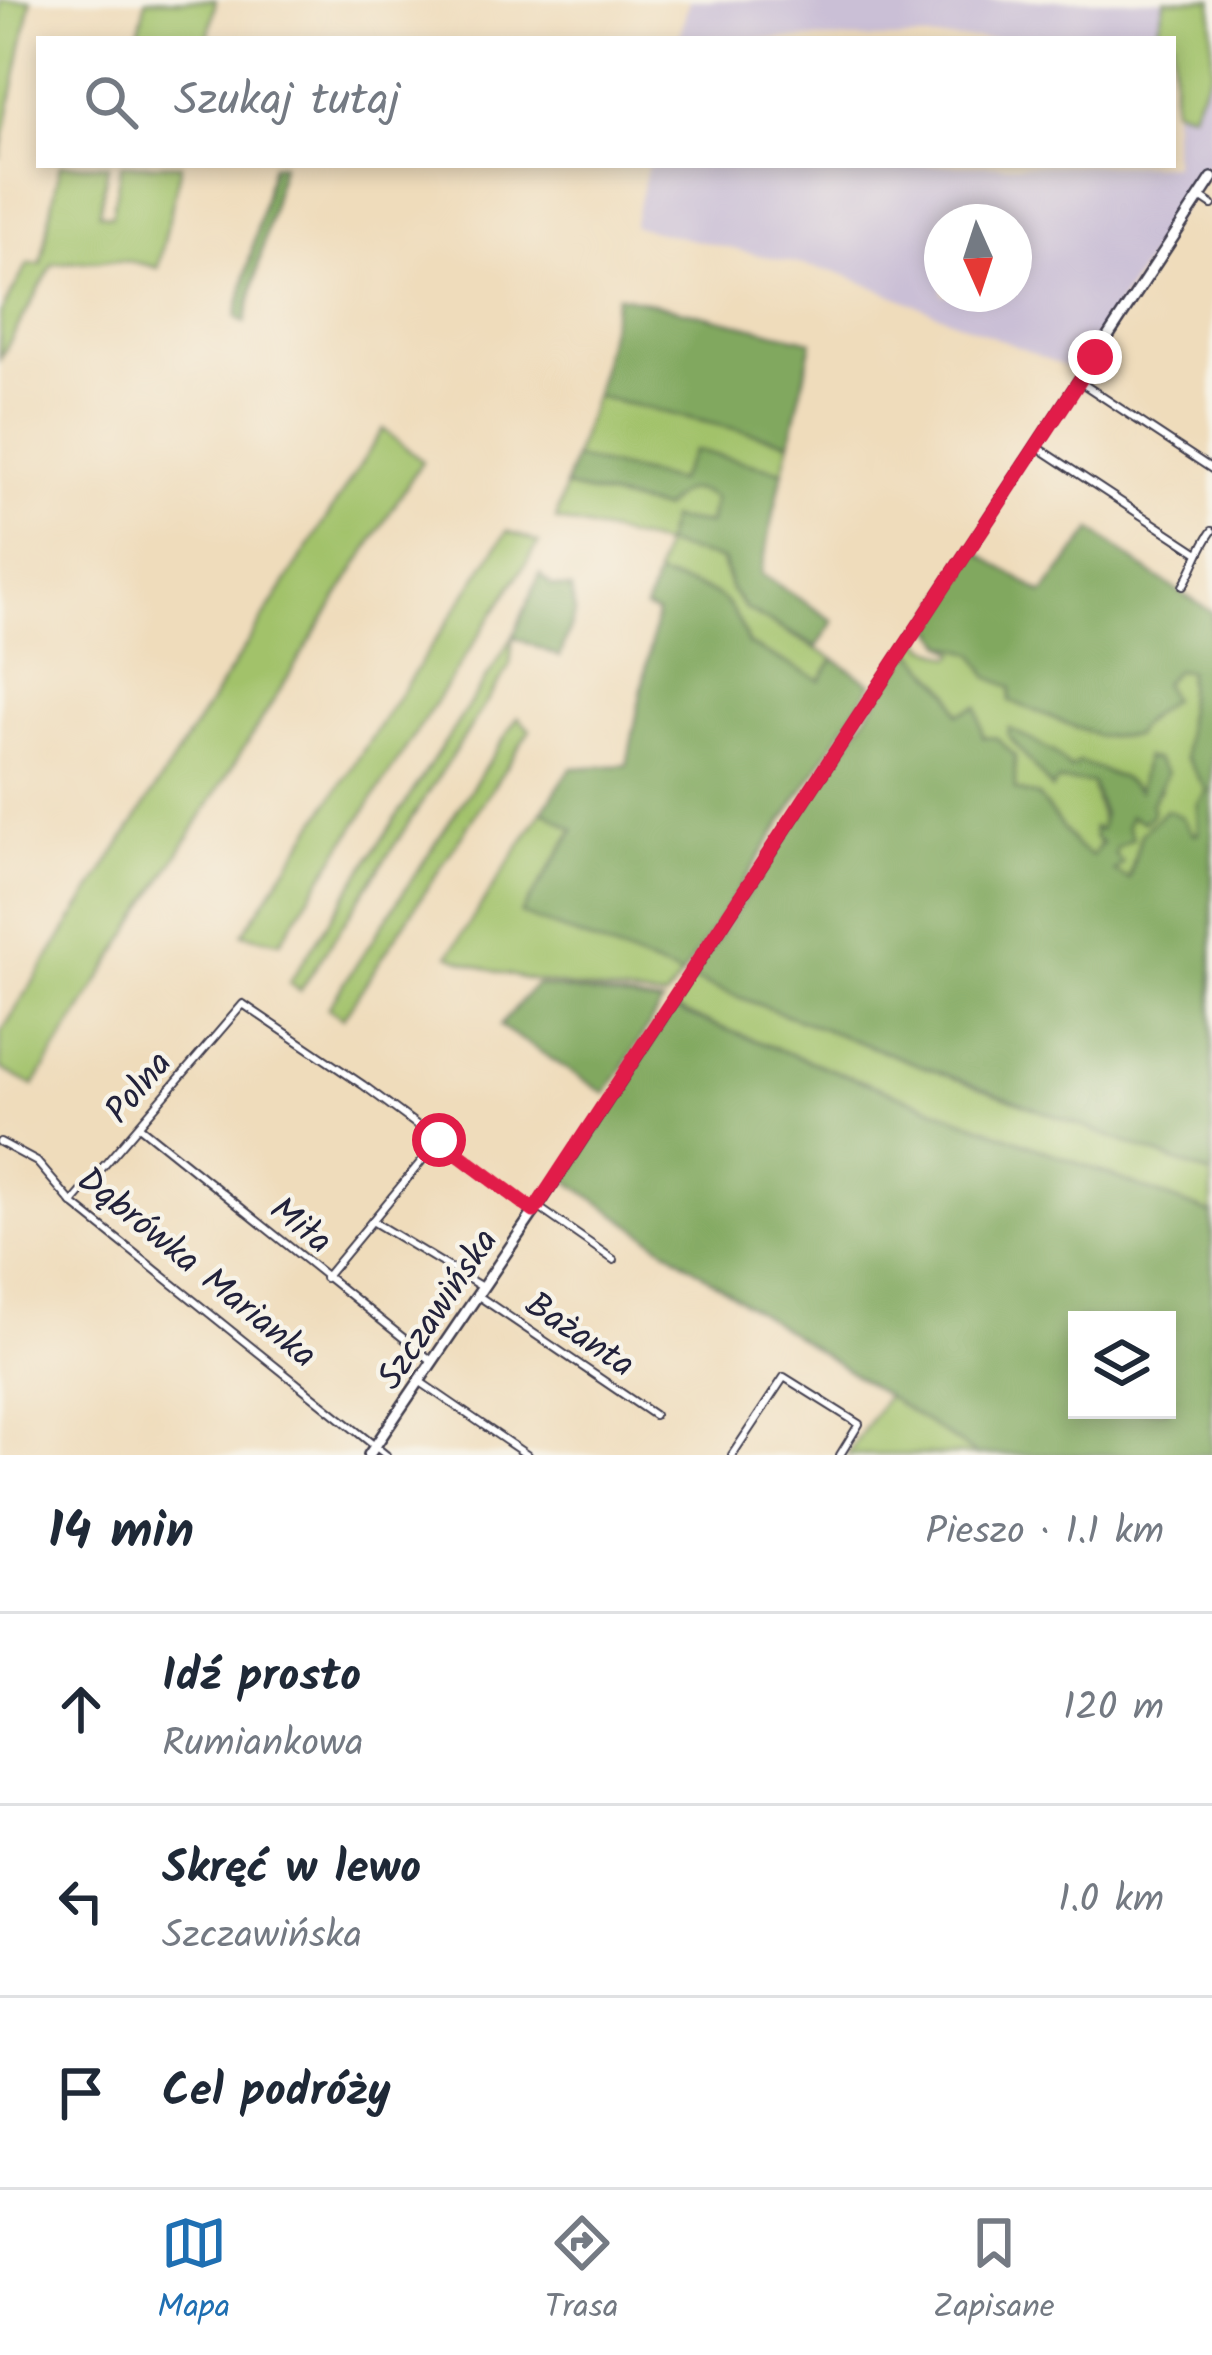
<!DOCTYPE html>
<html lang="pl">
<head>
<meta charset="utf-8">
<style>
  :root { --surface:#fff; --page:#f2f2f3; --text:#1f2937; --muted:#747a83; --line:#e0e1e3; --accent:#1f6fb2 }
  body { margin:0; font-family:Kalam,sans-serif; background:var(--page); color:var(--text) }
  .controls { position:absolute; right:36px; bottom:36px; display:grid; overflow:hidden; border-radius:0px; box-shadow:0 6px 18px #0003 }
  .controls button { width:108px; height:108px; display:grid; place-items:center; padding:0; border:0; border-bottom:3px solid var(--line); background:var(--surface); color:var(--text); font:60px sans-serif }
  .compass { position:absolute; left:924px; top:204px; width:108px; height:108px; border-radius:50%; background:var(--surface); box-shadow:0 6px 18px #0003; rotate:177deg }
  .stop { position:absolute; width:36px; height:36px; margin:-27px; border:9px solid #e11d48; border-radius:50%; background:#fff }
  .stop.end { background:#e11d48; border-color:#fff; box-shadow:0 3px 12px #0008 }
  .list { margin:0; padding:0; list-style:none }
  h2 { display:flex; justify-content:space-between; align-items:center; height:156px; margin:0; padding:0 48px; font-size:51px }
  h2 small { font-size:39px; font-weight:400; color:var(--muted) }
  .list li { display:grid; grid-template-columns:78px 1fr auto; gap:36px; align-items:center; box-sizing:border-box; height:192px; padding:0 48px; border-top:3px solid var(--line) }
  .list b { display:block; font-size:45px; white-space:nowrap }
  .list p { margin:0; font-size:39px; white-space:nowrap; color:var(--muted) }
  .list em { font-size:39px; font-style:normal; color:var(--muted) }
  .icon { flex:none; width:66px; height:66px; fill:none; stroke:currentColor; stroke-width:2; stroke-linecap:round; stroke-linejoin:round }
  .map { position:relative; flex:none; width:1212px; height:1455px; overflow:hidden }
  .search { position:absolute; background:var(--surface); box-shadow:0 6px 18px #0003; left:36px; right:36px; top:36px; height:132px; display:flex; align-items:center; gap:30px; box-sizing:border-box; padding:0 42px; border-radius:0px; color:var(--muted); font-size:45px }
  .sheet { height:732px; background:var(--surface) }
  nav { display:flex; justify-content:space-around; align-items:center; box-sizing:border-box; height:168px; border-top:3px solid var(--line); background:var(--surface); font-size:33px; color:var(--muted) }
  nav a { display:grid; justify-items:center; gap:6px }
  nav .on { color:var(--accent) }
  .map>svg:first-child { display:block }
</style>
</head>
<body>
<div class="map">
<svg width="1212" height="1455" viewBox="0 0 1212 1455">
  <rect width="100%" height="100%" fill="#f7f3e8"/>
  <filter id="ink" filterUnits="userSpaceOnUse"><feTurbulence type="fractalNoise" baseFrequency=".00833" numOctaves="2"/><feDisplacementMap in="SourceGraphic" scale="24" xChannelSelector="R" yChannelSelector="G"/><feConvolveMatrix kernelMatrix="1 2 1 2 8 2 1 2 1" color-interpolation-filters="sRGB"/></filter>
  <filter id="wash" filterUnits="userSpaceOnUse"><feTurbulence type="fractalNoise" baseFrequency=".004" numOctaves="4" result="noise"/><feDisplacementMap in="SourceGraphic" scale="48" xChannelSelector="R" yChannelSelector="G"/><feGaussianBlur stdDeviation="2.7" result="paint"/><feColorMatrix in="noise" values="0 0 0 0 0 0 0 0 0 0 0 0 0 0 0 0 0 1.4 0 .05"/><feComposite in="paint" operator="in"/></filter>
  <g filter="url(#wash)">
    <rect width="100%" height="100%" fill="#efdcbb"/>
    <path fill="#cabfd6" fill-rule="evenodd" d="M689,0H1212V161L1075,371L842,274L633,226L648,165H1173V39H679ZM942,222H1014V294H942Z"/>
    <g fill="#a2c26b" stroke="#627253" stroke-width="3">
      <path d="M0,0H31L0,158Z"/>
      <path d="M146,0H216L208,39H137Z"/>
      <path d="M1165,0H1212V69L1191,113L1173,108V39H1155Z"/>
      <path d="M60,165H108L99,213L112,216L121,165H181L158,268C123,256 90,261 53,264L0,359V314L28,264H41Z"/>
      <path d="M595,396L790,442L783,471L694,450L677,481L574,458Z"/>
      <path d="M383,429L422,461L34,1086L0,1068L1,1033Z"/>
      <path d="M565,487L663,509C682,488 689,484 715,498L709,524L731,590L746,609L834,659L820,680L748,644C728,587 710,591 656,576L663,545L556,520Z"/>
      <path d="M507,531L539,543L280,942L243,934Z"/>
      <path d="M513,637L510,666L300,991L289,983Z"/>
      <path d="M920,637L927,647L952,657L956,653L945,644L975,654L988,677L1012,687L1050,717L1098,736H1134L1141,723L1170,700L1162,684L1176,670L1188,671L1185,756L1207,791L1198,833L1193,834L1166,810L1141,834L1129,880L1113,870L1116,847L1131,816L1138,818L1161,789L1145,758L1140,791L1122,778L1080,763L1071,769L1053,752L1038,771L1051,788L1058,781L1092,782C1097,811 1111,829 1093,857L1077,847L1038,796L1015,790L983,738L958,714L951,694L911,649Z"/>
      <path d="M518,717L530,730L343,1018L328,1008Z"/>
      <path d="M543,810L574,829L522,914L682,976L665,999C595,990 514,984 449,955Z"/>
      <path d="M691,979L1212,1175V1214L672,1009Z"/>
      <path d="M888,1394L977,1455H847Z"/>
    </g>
    <g fill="#81a85f" stroke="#52654d" stroke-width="3" fill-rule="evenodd">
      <path d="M272,165H282L245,323L236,317Z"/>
      <path d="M617,295L812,341L790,442L595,396Z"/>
      <path d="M694,450L783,471L761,574L834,621L817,647L746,609L731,590L723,560L664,545L670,519L709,524L714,498C689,483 682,489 663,509L565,487L574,458L677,481Z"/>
      <path d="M1092,530L1153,575L1212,612V1175L691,979L911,649L951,694L958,714L977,706L983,737L997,738L1015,756V790L1038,796L1077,847L1092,856L1102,843L1095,838L1093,828L1100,830L1103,815L1092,783L1058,781L1052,789L1008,735L1009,728L1053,752L1070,769L1080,762L1122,778L1139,791L1145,758L1155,759L1167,773L1152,802V815L1144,822L1130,816L1127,826L1133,838L1116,848L1115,855L1123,863L1114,871L1129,879L1141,834L1166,810L1182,817L1193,834L1198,833L1197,805L1207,791L1185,756L1188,671L1176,670L1163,683L1171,700L1142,723L1134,736H1098L1010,701L1011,687L988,677L975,654L945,644L929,622L974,550L1043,594Z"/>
      <path d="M540,574L552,586L571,589L575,613L560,657L513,637Z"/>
      <path d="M656,576C711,592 727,586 748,644L820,680L834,659L872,684L682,976L521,914L574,830L543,810L571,768L627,765L657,613L646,609Z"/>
      <path d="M535,985L662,1004L606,1094L500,1026Z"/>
      <path d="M672,1009L1212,1214V1455H977L746,1304L565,1179ZM1077,1320H1167V1410H1077Z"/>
    </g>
  </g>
  <g filter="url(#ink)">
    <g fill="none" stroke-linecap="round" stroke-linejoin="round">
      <defs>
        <g id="minor">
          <path d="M1200,197L1212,205"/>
          <path d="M1080,382L1212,469"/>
          <path d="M1036,446L1197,552"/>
          <path d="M1183,586C1195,567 1199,549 1212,531"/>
          <path d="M139,1126L432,1361"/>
          <path d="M0,1142L37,1162L72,1203L386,1455"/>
          <path d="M72,1203L243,1004L363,1085L534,1212"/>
          <path d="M538,1207L614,1260"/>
          <path d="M372,1221L482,1287"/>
          <path d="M325,1278L439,1140"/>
          <path d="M477,1295L654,1415"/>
          <path d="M419,1381L527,1455"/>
          <path d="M732,1455L784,1377L859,1424L840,1455"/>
        </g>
        <path id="tertiary" d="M369,1455L538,1206L1212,178"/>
      </defs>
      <use href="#minor" stroke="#413e4e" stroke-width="10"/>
      <use href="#tertiary" stroke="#413e4e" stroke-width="14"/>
      <use href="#minor" stroke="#fff" stroke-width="6"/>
      <use href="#tertiary" stroke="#fff" stroke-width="9"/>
    </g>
  </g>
  <g fill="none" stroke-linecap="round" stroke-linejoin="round" filter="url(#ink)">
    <path stroke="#e11d48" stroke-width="15" d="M439,1140L534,1211L1095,357"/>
  </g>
  <g text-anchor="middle" stroke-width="9" stroke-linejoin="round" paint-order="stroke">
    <g font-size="36" fill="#22223b" stroke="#f7f3e8">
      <text transform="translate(137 1086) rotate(-50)" y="13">Polna</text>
      <text transform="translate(302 1224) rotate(39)" y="13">Miła</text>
      <text transform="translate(198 1266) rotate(39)" y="13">Dąbrówka Marianka</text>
      <text transform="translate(436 1308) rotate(-56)" y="13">Szczawińska</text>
      <text transform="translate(581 1333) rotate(34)" y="13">Bażanta</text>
    </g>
  </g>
</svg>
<div class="controls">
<button><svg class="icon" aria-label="layers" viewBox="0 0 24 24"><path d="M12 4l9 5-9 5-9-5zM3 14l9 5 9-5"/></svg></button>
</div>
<svg class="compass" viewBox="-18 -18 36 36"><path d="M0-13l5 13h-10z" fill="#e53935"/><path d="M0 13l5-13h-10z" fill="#747a83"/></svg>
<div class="stop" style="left:439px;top:1140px"></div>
<div class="stop end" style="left:1095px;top:357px"></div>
<div class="search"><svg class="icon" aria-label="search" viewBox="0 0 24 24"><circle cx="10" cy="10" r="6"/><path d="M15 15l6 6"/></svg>Szukaj tutaj</div>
</div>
<section class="sheet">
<h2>14 min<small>Pieszo · 1.1 km</small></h2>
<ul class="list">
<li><svg class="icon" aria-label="ahead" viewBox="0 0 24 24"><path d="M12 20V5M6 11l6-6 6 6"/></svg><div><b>Idź prosto</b><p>Rumiankowa</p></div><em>120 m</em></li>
<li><svg class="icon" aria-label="left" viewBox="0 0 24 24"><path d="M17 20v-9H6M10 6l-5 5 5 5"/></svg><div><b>Skręć w lewo</b><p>Szczawińska</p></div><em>1.0 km</em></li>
<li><svg class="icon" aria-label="arrive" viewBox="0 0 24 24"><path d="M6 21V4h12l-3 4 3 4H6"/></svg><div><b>Cel podróży</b></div></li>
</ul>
</section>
<nav>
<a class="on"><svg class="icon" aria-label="map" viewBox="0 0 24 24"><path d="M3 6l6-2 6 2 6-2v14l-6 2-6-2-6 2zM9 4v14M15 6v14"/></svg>Mapa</a>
<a><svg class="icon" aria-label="directions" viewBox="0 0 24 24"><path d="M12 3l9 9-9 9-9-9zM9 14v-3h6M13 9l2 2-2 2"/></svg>Trasa</a>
<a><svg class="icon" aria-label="saved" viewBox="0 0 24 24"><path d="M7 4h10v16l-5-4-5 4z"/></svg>Zapisane</a>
</nav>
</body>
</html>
